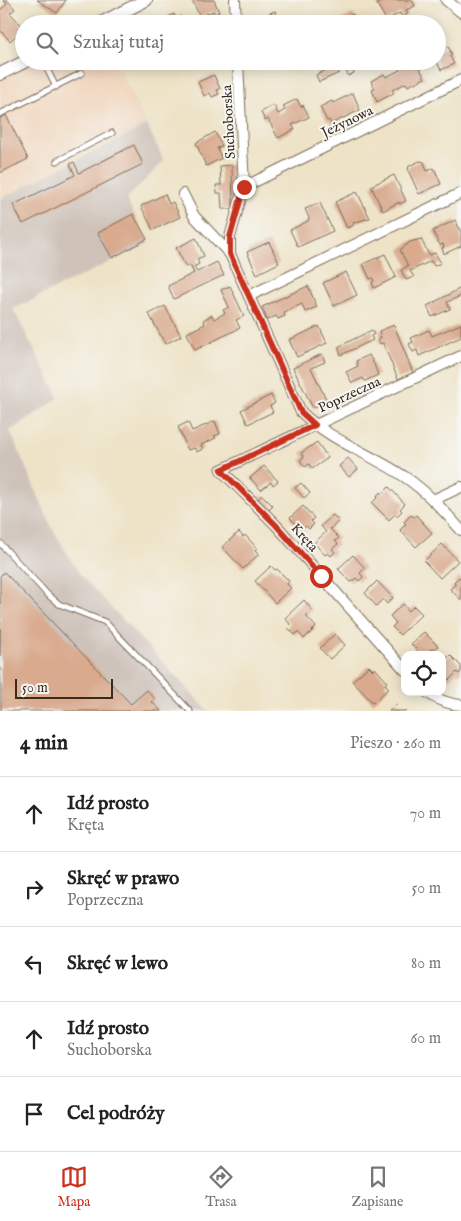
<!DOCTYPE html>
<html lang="pl">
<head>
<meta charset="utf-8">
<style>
  :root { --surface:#fff; --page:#f6f6f6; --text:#222; --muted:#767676; --line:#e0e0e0; --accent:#c8321e }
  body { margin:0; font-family:"IM FELL English",serif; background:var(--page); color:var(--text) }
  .controls { position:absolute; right:15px; bottom:15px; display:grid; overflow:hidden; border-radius:10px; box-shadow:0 2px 12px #0003 }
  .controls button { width:45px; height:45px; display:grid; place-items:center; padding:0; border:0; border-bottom:1px solid var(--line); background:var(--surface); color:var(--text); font:25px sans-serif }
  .scale { position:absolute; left:15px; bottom:12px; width:98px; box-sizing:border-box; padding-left:5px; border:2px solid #3b2a1e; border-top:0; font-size:14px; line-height:18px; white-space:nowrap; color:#3b2a1e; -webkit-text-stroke:4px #f6f6f2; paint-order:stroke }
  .stop { position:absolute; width:15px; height:15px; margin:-11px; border:4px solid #c8321e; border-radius:50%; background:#fff }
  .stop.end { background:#c8321e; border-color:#fff; box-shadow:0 1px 5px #0008 }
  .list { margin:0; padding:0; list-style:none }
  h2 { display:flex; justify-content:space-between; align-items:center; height:65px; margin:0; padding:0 20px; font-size:21px }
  h2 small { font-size:16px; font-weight:400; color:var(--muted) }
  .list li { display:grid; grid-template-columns:32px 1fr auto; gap:15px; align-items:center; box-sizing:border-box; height:75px; padding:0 20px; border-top:1px solid var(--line) }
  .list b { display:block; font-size:19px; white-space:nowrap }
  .list p { margin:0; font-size:16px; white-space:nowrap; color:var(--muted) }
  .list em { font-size:16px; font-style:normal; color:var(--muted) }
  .icon { flex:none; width:28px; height:28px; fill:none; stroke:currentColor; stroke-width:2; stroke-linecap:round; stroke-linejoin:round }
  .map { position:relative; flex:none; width:461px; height:711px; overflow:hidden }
  .search { position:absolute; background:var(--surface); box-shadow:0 2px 12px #0003; left:15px; right:15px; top:15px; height:55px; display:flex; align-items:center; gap:12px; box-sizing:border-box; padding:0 18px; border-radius:28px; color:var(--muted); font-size:19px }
  .sheet { height:440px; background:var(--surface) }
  nav { display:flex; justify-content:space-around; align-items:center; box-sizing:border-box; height:70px; border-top:1px solid var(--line); background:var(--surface); font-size:14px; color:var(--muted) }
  nav a { display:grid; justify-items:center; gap:2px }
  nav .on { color:var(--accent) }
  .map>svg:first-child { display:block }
</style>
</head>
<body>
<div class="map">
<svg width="461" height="711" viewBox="0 0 461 711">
  <rect width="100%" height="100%" fill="#f6f6f2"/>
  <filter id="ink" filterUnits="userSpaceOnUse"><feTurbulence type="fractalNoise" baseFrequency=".02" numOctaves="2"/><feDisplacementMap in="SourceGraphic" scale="10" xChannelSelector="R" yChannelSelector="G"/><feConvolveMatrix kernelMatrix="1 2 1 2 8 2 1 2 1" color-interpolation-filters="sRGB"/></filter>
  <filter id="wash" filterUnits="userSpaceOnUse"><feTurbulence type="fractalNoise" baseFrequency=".0096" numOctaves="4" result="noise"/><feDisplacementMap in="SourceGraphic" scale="20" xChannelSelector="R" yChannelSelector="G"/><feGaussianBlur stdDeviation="1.12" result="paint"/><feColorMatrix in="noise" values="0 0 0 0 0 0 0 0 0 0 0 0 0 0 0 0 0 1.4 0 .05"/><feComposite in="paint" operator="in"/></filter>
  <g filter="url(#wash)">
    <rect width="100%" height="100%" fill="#eee3c7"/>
    <path fill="#f0d6bc" d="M26,61H115L147,125L0,199V74Z"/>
    <path fill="#cec2b9" d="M147,125L164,161L126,199L149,243L13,309L59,398L10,431L52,528L79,573L208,711H0V199Z"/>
    <g id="blocks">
      <g fill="#d9aa8e">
        <path d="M3,0H7L15,9L10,13L24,28L10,41L0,30V10L7,4Z"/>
        <path d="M37,0H66L57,13Z"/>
        <path d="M192,0H214L219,12L214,14L213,11L200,17Z"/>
        <path d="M385,0H412L415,6L406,10L408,14L402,17L400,13L386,20L377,4Z"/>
        <path d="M275,11L280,24H260L258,18Z"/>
        <path d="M174,14L176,18L181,16L184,24H161L160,21Z"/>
        <path d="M353,14L358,24H340L339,21Z"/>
        <path d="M448,46L452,55L450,56L454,64L441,70L437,62V52Z"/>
        <path d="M347,61H349L354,73L348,76L343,63Z"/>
        <path d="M410,61H412L416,68L419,67L425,78L408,86L406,83L392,90L394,93L377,102L372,90L375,89L371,81L384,74L386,77L400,70L399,67Z"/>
        <path d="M335,66L339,73L319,82L316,75Z"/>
        <path d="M214,75L220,89L217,90L219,94L212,97L210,93L204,96L198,82Z"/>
        <path d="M353,93L360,110L331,124L329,120L327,121L320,107L332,101L333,103Z"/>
        <path d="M297,99L301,107L303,105L309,117L292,125L295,129L278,138L268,119L265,121L261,112L274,105L278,114L285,110L283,106Z"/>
        <path d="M6,115L28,159L0,173V118Z"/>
        <path d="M215,132L222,146L217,148L222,158L206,166L196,143Z"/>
        <path d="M134,145L143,164L23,224L13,205L75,175L70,164L74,162L79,173Z"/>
        <path d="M420,161L424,162L427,171L434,168L441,184L419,194L408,170L409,166Z"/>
        <path d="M232,165L233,209H222L221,193H217L216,185H221L220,166Z"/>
        <path d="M394,175L406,201L399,204V202L383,211L371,186Z"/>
        <path d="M357,192L370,218L353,223L354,225L347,228L335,202Z"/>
        <path d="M165,194L169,204L173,202L180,217L153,230L141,206Z"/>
        <path d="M320,203L333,231L298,247L290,230L308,221L309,218L305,209Z"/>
        <path d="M133,214L147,239L112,258L98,233Z"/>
        <path d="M455,220L461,232V246L444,254L442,248L444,247L443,244L440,245L433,231Z"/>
        <path d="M196,238L204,256L197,259L199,264L194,267L197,272L217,262L224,275L174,299L168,286L194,273L190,265L186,267L176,248Z"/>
        <path d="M421,239L429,255L435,253L441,263L434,266L431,261L410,271L414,277L406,280L401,270L408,266L400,250L410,242Z"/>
        <path d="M269,242L279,263L257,274L247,252Z"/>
        <path d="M385,254L396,277L374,288L372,282L374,281L373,278L370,279L363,264Z"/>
        <path d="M346,272L357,295L334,306L323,283Z"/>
        <path d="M230,286L244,316L236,320L240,328L195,350L187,333L205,324L203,320L212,315L214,319L225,313L223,310L229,307L221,290Z"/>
        <path d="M308,286L317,307L305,312L302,304L284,312L285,316L278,319L276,316L267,320L262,307Z"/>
        <path d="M461,288V296L447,302L450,309L432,317L427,306Z"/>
        <path d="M165,306L181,336L165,344L149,314Z"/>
        <path d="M461,324V337L419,356L417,350L413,352L409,344L413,342L411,338L429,330L432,336Z"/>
        <path d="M394,325L413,373L398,379L383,343L380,344L378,339L381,338L379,331Z"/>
        <path d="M319,326L327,343L297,357L289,340Z"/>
        <path d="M372,330L374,334L371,336L373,340L341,355L338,347Z"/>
        <path d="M322,354L325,362L311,368L327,401L313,408L293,368Z"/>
        <path d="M369,355L374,364L378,375L365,381L363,378L352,383L346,372L358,366L356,361Z"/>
        <path d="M271,395L275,403L270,406L273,412L248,424L241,410Z"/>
        <path d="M215,421L220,434L214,436L216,438L201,445L203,449L196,452L195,448L188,450L178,427L188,422L192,431Z"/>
        <path d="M317,442L328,458L312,469L309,464L305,467L300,460L304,457L301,453Z"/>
        <path d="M348,458L358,469L349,477L339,466Z"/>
        <path d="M264,466L278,481L273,485L271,482L261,490L250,478Z"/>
        <path d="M301,483L310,493L304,498L295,488Z"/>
        <path d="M389,487L405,504L400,509L402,511L397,516L395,514L389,520L372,503L378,497L377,496L380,492L382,494Z"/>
        <path d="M262,495L273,506L268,511L257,500Z"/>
        <path d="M303,506L314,518L311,521L314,524L309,529L306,526L301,530L290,518Z"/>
        <path d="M333,515L339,521L330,529L339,538L335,541L338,544L332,549L335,552L331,556L328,553L325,555L314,543L326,532L321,526Z"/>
        <path d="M411,515L414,517L416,515L432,533L416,547L400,530L406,524L404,522Z"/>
        <path d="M239,532L243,537L245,535L257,548L255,550L259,554L243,569L222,547Z"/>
        <path d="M442,544L458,561L440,578L424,561Z"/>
        <path d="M353,555L365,568L360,573L363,577L359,581L356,578L351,582L338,569Z"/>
        <path d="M271,566L275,570L277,569L289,581L287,584L291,588L275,603L255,581Z"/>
        <path d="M4,572L131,704L147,690L155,699L152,702L161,711H1L0,576Z"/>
        <path d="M459,577L461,579V600L450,589L456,584L454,582Z"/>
        <path d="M377,581L393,598L387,604L383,599L376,606L365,593Z"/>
        <path d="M304,600L312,610L306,616L316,627L304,639L298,632L295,635L287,627L290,624L285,618Z"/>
        <path d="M403,604L409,611L414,606L422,614L400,635L392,627L396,623L390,616Z"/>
        <path d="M424,632L438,646L433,650L431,649L425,655H422L411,644Z"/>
        <path d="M335,634L345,645L330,659L320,648Z"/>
        <path d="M450,655L461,666V672L459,674L457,672L449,680L442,673V663Z"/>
        <path d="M369,666L373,670L375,668L387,682L385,684L389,688L373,703L352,681Z"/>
        <path d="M398,703L406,711H389Z"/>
      </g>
    </g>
  </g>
  <g filter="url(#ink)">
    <use href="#blocks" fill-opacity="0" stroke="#7a6b59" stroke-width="1"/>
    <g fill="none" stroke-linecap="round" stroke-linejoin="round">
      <defs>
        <g id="service">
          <path d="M43,61L56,87"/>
          <path d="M0,114L82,73"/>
          <path d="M57,161L112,133"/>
          <path d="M0,543L47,594L59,604L105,622L190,711"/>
        </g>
        <g id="minor">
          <path d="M235,0L236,24"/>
          <path d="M446,0L461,12"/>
          <path d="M238,61L244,187L230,237V254L301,412C331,441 371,454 405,477C426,491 444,511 461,530"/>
          <path d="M244,187L461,80"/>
          <path d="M183,194L194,216L230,254"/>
          <path d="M249,296L461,193"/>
          <path d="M433,500L461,487"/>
          <path d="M405,670L276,525L221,470L461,356"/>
          <path d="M427,692C437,700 448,704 461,705"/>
        </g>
        <g id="tertiary">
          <path d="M99,24L146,0"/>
          <path d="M0,74L26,61"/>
        </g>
      </defs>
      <use href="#service" stroke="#7a6b59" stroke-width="7"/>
      <use href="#minor" stroke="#7a6b59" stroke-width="12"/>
      <use href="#tertiary" stroke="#7a6b59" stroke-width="14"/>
      <use href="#service" stroke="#fff" stroke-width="5"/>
      <use href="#minor" stroke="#fff" stroke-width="10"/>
      <use href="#tertiary" stroke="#fff" stroke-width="12"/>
    </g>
  </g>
  <g fill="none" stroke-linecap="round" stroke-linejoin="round" filter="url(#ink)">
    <path stroke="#c8321e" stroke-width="6" d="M244,187L230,237V254L301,412L315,425L221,470L276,525L321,576"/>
  </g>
  <g text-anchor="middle" stroke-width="4" stroke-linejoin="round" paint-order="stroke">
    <g font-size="14" fill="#3b2a1e" stroke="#f6f6f2">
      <text transform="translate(347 121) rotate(-26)" y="5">Jeżynowa</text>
      <text transform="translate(228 122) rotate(-93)" y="5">Suchoborska</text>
      <text transform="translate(349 394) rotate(-25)" y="5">Poprzeczna</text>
      <text transform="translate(305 537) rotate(48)" y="5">Kręta</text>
    </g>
  </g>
</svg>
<div class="controls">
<button><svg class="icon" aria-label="locate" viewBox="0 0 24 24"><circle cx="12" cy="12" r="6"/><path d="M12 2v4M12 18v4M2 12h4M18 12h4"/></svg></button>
</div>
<div class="scale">50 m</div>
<div class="stop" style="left:321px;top:576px"></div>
<div class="stop end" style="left:244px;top:187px"></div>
<div class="search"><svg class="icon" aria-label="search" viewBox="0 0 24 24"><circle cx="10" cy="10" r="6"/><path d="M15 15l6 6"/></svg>Szukaj tutaj</div>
</div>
<section class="sheet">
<h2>4 min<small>Pieszo · 260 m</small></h2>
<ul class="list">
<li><svg class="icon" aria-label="ahead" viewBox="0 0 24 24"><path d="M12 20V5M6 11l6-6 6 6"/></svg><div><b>Idź prosto</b><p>Kręta</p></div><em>70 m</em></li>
<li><svg class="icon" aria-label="right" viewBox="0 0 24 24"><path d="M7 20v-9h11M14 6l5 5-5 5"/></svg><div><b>Skręć w prawo</b><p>Poprzeczna</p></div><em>50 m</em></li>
<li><svg class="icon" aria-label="left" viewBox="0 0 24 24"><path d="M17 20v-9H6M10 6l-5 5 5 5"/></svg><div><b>Skręć w lewo</b></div><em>80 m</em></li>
<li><svg class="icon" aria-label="ahead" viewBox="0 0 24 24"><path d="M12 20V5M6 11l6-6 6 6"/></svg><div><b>Idź prosto</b><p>Suchoborska</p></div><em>60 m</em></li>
<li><svg class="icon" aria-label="arrive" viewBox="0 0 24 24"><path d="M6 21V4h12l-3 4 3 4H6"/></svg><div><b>Cel podróży</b></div></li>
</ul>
</section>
<nav>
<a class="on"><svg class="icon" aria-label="map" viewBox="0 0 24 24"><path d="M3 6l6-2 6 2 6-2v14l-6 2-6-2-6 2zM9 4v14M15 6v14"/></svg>Mapa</a>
<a><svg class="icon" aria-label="directions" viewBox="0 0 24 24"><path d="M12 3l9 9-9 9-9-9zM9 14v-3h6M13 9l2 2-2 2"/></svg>Trasa</a>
<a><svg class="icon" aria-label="saved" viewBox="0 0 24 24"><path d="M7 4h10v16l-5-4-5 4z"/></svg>Zapisane</a>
</nav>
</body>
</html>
